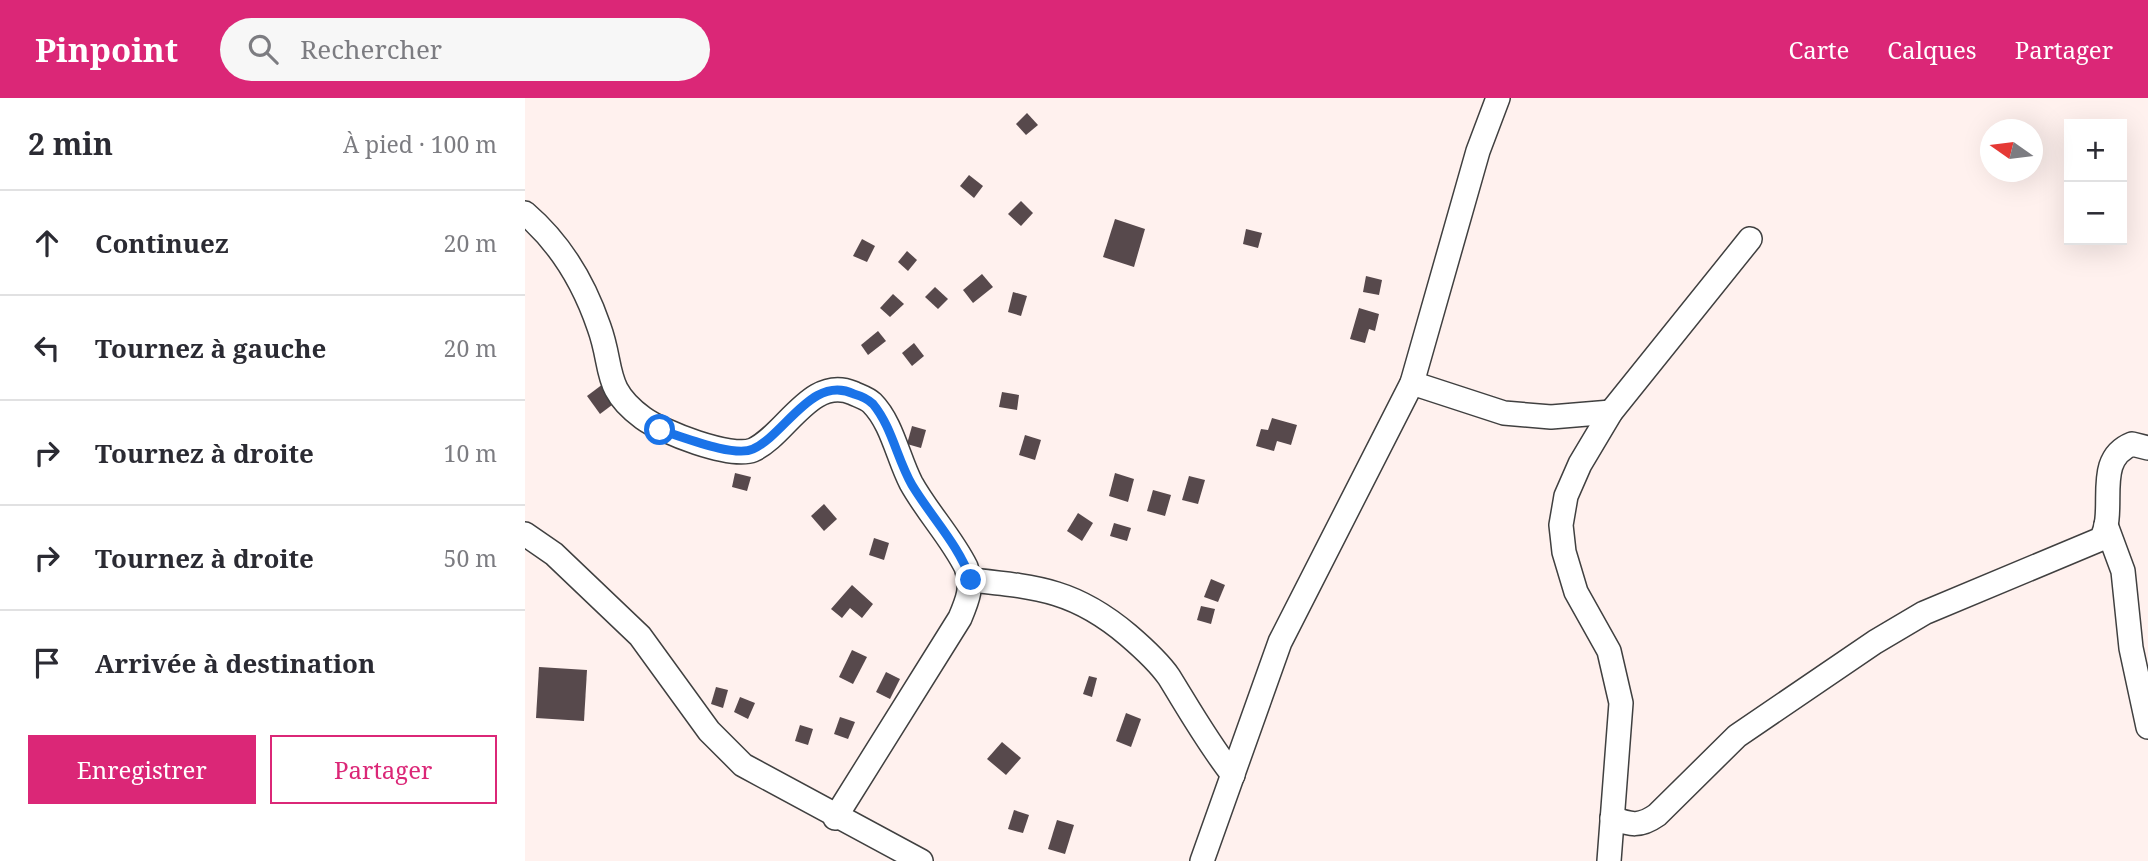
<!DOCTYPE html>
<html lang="fr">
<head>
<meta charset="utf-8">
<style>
  :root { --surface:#fff; --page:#f7f7f7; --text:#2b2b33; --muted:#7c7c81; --line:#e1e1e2; --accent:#db2777 }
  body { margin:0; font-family:"Noto Serif",serif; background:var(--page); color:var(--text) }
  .controls { position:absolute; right:21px; top:21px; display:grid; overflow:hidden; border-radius:0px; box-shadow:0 7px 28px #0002 }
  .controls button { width:63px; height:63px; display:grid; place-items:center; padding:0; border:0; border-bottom:2px solid var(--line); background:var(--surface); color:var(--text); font:35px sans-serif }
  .compass { position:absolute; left:1455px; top:21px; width:63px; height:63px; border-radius:50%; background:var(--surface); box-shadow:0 7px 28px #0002; rotate:284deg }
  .stop { position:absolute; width:21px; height:21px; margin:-16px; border:5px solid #1a73e8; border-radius:50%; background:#fff }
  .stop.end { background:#1a73e8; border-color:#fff; box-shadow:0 2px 7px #0008 }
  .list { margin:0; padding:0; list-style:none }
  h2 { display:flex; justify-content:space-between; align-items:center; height:91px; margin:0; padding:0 28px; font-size:30px }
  h2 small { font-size:23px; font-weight:400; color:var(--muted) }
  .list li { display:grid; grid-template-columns:46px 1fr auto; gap:21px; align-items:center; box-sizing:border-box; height:105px; padding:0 28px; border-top:2px solid var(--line) }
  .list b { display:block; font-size:26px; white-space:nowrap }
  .list em { font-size:23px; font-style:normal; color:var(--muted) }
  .actions { display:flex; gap:14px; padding:21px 28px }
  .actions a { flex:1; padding:16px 0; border:2px solid var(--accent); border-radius:0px; text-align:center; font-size:24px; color:var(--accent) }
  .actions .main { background:var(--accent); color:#fff }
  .icon { flex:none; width:38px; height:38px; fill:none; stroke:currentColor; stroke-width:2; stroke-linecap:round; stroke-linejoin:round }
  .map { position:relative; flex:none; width:1623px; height:763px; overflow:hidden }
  header { display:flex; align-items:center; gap:42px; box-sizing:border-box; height:98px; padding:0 35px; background:var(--accent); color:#fff }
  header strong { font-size:33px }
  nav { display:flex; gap:38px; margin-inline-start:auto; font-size:24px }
  .search { width:490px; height:63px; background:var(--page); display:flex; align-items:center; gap:18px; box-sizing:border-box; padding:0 24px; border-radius:38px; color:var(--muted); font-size:26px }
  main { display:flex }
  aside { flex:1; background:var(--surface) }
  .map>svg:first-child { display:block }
</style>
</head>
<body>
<header>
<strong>Pinpoint</strong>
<div class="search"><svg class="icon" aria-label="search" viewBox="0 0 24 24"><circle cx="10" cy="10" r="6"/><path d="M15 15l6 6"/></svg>Rechercher</div>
<nav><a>Carte</a><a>Calques</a><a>Partager</a></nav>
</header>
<main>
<aside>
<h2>2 min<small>À pied · 100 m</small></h2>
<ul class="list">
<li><svg class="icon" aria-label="ahead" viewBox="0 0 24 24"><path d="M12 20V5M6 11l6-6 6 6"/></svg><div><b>Continuez</b></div><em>20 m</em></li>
<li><svg class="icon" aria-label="left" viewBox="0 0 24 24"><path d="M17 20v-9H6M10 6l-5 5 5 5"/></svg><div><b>Tournez à gauche</b></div><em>20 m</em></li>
<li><svg class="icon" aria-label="right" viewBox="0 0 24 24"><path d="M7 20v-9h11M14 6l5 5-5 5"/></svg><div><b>Tournez à droite</b></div><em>10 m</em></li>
<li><svg class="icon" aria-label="right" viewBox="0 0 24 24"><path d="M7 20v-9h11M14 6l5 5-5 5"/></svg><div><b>Tournez à droite</b></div><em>50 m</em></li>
<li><svg class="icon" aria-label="arrive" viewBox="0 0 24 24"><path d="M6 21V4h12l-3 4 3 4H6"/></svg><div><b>Arrivée à destination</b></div></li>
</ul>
<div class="actions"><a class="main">Enregistrer</a><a>Partager</a></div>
</aside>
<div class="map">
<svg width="1623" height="763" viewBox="0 0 1623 763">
  <rect width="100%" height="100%" fill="#fff1ee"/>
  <g fill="#57494c">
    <path d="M502,15L513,27L501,37L491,26Z"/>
    <path d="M444,77L458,88L449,100L435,88Z"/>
    <path d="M496,103L508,115L496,128L483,116Z"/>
    <path d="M590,121L620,131L609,169L578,159Z"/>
    <path d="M721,131L737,135L733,150L718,146Z"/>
    <path d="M337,141L350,148L342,164L328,158Z"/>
    <path d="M382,153L392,162L383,173L373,164Z"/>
    <path d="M457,176L468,189L448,205L438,192Z"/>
    <path d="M841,178L857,182L854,197L838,194Z"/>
    <path d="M410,189L423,201L413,211L400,199Z"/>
    <path d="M488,194L502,198L496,218L483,214Z"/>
    <path d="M368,196L379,206L365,219L355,210Z"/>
    <path d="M834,210L854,216L850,233L844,231L840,245L825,241Z"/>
    <path d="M353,233L361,243L343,257L336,247Z"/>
    <path d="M389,245L399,258L387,268L377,255Z"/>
    <path d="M78,286L91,304L75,316L62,298Z"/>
    <path d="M477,294L494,297L492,312L474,309Z"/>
    <path d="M747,320L772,327L766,347L752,343L749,353L731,348L736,331L743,332Z"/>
    <path d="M387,328L401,332L396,350L382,346Z"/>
    <path d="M500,337L516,342L510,362L494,357Z"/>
    <path d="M210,375L226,379L222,393L207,389Z"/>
    <path d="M590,375L609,381L603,404L584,398Z"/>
    <path d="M664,378L680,382L673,406L657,402Z"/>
    <path d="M628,392L646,397L640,418L622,413Z"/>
    <path d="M299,406L312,421L299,433L286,418Z"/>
    <path d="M553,415L568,425L557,443L542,433Z"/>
    <path d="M589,425L606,430L602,443L585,438Z"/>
    <path d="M349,440L364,445L359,462L344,457Z"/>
    <path d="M686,481L700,487L693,504L679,499Z"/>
    <path d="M327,487L348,506L337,520L325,510L317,520L306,511Z"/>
    <path d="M676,508L690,511L686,526L672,522Z"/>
    <path d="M327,552L342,559L328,586L314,579Z"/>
    <path d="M14,569L62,572L59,623L11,620Z"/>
    <path d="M361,574L375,581L365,601L351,594Z"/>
    <path d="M564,578L572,580L567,599L558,596Z"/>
    <path d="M191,589L203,592L198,610L186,606Z"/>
    <path d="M215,599L230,605L223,621L209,614Z"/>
    <path d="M601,615L616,621L606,649L591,643Z"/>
    <path d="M315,619L330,624L323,641L309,636Z"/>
    <path d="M275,627L288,631L283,647L270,643Z"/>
    <path d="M477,644L496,660L481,677L462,661Z"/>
    <path d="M489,712L504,717L498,735L483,731Z"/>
    <path d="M532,722L549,727L540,756L523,751Z"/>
  </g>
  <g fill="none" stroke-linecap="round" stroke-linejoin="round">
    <defs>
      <g id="street">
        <path d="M0,115C35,145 59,185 74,229C89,270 77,290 118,320C137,334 206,361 228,352C261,337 286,277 328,295C334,298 342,300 347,305C367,325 373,360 386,385C402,414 426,439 441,469C448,489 443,501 435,520L310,720"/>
        <path d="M887,285L979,315L1026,319L1086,314"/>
        <path d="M1581,427L1598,473L1606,550L1623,629"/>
        <path d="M0,436L29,456L115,538L184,633L218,667L396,763"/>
        <path d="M446,482C512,489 550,492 603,537C617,549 633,563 644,579C665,613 683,645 708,677"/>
        <path d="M1087,720C1106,727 1115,729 1132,717L1212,638L1350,544L1399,515L1576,441C1593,412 1567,362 1607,346L1623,350"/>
        <path d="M677,763L755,544L887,285L953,53L973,0"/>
        <path d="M1084,763L1096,605L1084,553L1051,494L1039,454L1036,427L1041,398L1055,366L1086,314L1225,141"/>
      </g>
    </defs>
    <use href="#street" stroke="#404040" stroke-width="26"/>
    <use href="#street" stroke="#fff" stroke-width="23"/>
  </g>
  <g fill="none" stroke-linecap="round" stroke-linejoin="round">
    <path stroke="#1a73e8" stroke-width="9" d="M135,332C156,338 209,360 228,351C261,336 287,276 329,296C336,298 343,301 348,306C367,329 372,361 387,387C407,420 433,446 446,482"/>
  </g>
</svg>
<div class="controls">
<button>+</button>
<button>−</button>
</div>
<svg class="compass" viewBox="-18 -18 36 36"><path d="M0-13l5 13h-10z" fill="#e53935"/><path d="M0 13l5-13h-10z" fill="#7c7c81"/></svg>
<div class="stop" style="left:135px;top:332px"></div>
<div class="stop end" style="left:446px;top:482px"></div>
</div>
</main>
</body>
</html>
